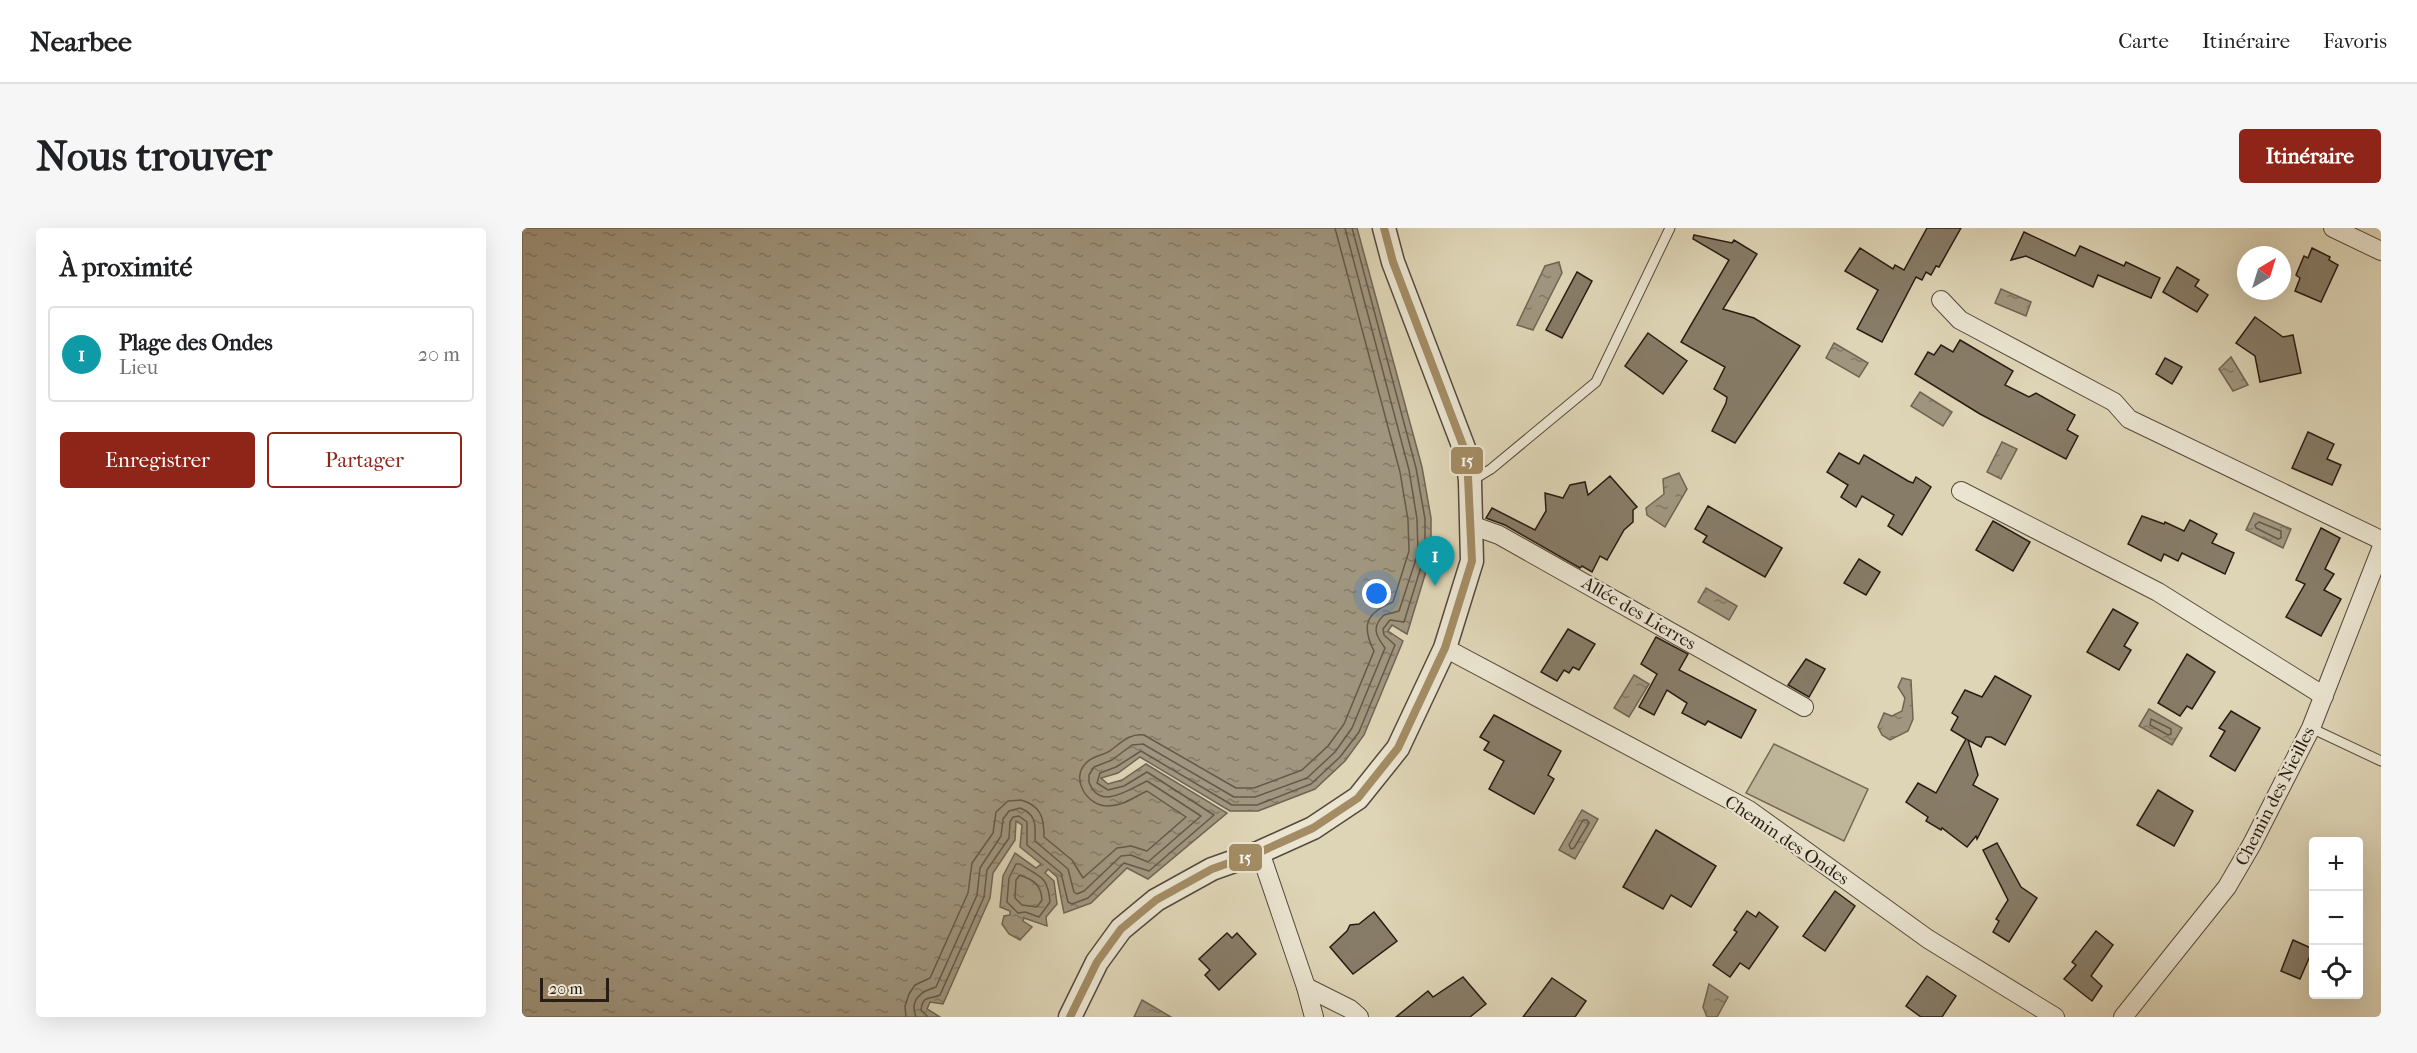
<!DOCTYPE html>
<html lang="fr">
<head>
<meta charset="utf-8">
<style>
  :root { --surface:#fff; --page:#f6f6f6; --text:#202124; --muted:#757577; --line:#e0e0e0; --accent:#8f2418 }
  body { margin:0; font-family:"IM FELL French Canon",serif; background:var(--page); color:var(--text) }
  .controls { position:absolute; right:18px; bottom:18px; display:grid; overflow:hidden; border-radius:6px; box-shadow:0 6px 24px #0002 }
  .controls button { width:54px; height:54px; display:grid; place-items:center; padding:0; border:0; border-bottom:2px solid var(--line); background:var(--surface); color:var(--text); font:30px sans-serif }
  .compass { position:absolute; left:1715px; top:18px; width:54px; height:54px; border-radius:50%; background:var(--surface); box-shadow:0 6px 24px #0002; rotate:38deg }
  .scale { position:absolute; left:18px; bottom:15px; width:69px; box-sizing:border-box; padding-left:6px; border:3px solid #281c13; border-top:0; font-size:16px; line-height:21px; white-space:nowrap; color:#281c13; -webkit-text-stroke:4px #eae4d0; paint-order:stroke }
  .you { position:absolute; left:855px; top:366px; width:21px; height:21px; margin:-15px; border:4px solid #fff; border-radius:50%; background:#1a73e8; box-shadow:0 0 0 9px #1a73e833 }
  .badge { display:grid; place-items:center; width:39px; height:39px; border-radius:50%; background:var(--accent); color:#fff; font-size:20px; font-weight:700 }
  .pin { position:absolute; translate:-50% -50px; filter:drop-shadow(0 2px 3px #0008) }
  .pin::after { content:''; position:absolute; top:32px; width:21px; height:18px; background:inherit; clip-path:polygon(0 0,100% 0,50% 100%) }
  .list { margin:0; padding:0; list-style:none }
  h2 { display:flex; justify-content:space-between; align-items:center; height:78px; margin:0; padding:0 24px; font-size:26px }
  h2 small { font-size:20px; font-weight:400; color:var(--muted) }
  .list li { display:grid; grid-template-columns:39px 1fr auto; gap:18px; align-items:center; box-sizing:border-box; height:96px; margin:0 12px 12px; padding:0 12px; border:2px solid var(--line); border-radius:6px }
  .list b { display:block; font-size:22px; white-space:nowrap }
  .list p { margin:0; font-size:20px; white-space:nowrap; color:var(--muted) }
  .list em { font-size:20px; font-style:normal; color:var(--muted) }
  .actions { display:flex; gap:12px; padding:18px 24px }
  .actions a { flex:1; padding:14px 0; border:2px solid var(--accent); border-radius:6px; text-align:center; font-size:21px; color:var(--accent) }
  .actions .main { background:var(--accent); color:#fff }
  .icon { flex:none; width:33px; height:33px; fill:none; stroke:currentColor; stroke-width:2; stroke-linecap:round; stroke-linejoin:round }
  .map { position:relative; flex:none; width:1859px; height:789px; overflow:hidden; border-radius:6px }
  header { display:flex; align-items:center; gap:36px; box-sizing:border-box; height:84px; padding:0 30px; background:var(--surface); border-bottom:2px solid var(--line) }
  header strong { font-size:28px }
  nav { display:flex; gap:33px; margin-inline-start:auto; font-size:21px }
  .intro { display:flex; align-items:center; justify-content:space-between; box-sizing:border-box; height:144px; padding:0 36px }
  h1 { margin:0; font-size:42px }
  .button { padding:15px 27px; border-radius:6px; background:var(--accent); color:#fff; font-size:21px; font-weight:700 }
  main { display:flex; gap:36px; padding:0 36px }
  aside { flex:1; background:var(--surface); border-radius:6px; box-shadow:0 6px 24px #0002 }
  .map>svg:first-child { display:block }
</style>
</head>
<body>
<header>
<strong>Nearbee</strong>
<nav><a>Carte</a><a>Itinéraire</a><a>Favoris</a></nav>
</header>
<div class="intro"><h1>Nous trouver</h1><a class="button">Itinéraire</a></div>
<main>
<aside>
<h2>À proximité<small></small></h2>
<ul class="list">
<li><span class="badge" style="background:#0f9aa8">1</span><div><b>Plage des Ondes</b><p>Lieu</p></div><em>20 m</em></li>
</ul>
<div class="actions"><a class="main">Enregistrer</a><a>Partager</a></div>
</aside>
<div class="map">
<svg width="1859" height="789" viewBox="0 0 1859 789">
  <defs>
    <pattern id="water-ripples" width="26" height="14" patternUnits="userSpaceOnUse" patternTransform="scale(1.5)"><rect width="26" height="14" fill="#a0967f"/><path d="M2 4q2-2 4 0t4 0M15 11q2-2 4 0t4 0" fill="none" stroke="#827a67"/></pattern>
  </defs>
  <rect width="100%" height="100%" fill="#ded5b6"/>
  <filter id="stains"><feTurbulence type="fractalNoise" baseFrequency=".00333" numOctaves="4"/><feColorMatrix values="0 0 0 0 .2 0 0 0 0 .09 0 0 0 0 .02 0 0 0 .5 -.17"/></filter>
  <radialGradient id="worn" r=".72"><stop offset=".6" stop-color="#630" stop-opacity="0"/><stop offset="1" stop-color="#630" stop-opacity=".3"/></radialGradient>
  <path fill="#bfb69a" stroke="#746956" stroke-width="1.5" d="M1252,516L1346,561L1322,613L1224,565Z"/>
  <g fill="url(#water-ripples)" stroke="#706554" stroke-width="1.5">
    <path d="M0,0H835L900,239L909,290V327L885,406L870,397L866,403L881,413L842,507L823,533L793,561L736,583H708L618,529L596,545L579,550L586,556L600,552L624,536L705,585L626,651L605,640L569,675L542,685L535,649L526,641L523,645L532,653L535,676L524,689L525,698L502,690L501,693L510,699L498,712L487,706L480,696L482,688L488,687V683L478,679L481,648L493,625L514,640L519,636L498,619L500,597L494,593L493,612L471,645L468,670L421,776L408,774L405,781L418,789H0Z"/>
    <path d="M1037,34L1040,45L1011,102L995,97L1023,38Z"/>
    <path d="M1479,61L1509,74L1504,88L1473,75Z"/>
    <path d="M1312,115L1346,135L1337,149L1304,130Z"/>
    <path d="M1709,129L1726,157L1711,163L1697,141Z"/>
    <path d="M1398,164L1430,184L1421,198L1389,178Z"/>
    <path d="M1480,214L1495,221L1479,251L1465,244Z"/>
    <path d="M1157,245L1165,261L1143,299L1125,287L1124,280L1142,266L1141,251Z"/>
    <path d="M1732,285L1769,301L1761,320L1724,302Z"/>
    <path d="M1184,360L1215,378L1207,392L1176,374Z"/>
    <path d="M1112,447L1127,456L1107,489L1092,480Z"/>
    <path d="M1380,450L1389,452L1391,491L1386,503L1368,512L1360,507L1356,499L1362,485L1370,488L1380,483L1383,470L1376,459Z"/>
    <path d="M1627,481L1660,500L1650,517L1617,498Z"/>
    <path d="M1060,582L1076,591L1053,631L1037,622Z"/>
    <path d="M1187,756L1206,769L1195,789H1185L1181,779Z"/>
    <path d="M620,772L649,789H612Z"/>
  </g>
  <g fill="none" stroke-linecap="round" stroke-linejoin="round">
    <g stroke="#645949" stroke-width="1.5">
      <path d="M1737,294L1759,303V310L1756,311L1734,300L1733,297Z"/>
      <path d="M1629,491L1649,501V506L1646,507L1628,497Z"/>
      <path d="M1061,592H1065L1067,595L1052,620L1049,621L1047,617Z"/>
      <path d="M498,636C517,649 526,647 528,674L517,689L503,684L496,685L485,674L487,650L494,636Z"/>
      <path d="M498,647C511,652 519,656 520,672L515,679L500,677L493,670L494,652Z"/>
      <path d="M384,789L383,778L387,766L393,757L408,750L446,665L450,635L471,605L474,584L486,573L499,572C520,578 522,591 522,609L550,632L561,650L595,620L609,618L625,623L664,589L625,563C612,569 601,578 586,578C565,578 548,551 564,535C571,527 582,528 589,522C600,514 608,505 622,507L714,560H732L780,542L806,518L822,496L852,423C839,397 844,385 871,374L887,323L886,292L878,244L813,0"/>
      <path d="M394,789C387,771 400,763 414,759L455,667L458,640L479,608L481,591L487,583L498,580C516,587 513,598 513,613L546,641L552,664L555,666L562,663L599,628L609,627L626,634L679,588L625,553C607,561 578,584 567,554V547L572,539L590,532L610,517L621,516L712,569H733L785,550L813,524L830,500L863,420C854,408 849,399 862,387L877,383L896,325L895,291L887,242L823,0"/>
      <path d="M406,789L399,782C401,766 408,772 418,767L462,669L465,642L487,610L488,594L491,589L497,588L505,594V617L539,645L546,674L550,676L566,670L602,635L627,643L692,587L625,544L602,558L586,562L575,555L578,545L594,539L619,523L710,577H735L789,556L818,529L837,504L873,417L862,407L861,401L868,392L882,394L903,326V291L894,240L830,0"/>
    </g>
  </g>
  <g fill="#877c68" stroke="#281c13" stroke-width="1.5">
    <path d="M1405,0H1439L1417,39L1414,38L1409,47L1404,44L1400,52L1394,49L1360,114L1335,101L1356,62L1323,43L1338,20L1371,41L1373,37L1382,42Z"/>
    <path d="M1502,4L1553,28L1558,18L1602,38L1604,34L1638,50L1629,70L1576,47L1571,59L1504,28L1489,32Z"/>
    <path d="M1172,7L1210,15L1212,12L1235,26L1201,81L1232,90L1278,118L1213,215L1190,203L1204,175L1205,169L1192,161L1203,139L1159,114L1207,32L1171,11Z"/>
    <path d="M1790,20L1808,29L1807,32L1816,37L1799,74L1773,63L1778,50L1774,47L1782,28L1786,30Z"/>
    <path d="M1655,39L1677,52L1673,58L1686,67L1675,84L1641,64Z"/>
    <path d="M1055,44L1070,53L1040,110L1024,102Z"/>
    <path d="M1733,89L1761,109L1771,107L1779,145L1738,154L1733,128L1714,115Z"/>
    <path d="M1126,105L1165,133L1141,166L1103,138Z"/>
    <path d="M1438,112L1491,143L1483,157L1507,169L1514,165L1553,187L1545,202L1556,208L1544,231L1458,186L1393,146L1406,124L1412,127L1419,117L1431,124Z"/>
    <path d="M1643,130L1660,139L1650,156L1634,146Z"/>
    <path d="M1786,204L1812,216L1805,231L1819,237L1810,257L1770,240Z"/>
    <path d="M1317,225L1337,236L1342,227L1386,253L1391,255L1394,249L1409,259L1380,307L1366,298L1372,287L1340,268L1334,279L1319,269L1326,257L1305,244Z"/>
    <path d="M1088,248L1115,279L1111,282V294L1102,302L1085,332L1078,328L1070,344L1060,338L1058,340L983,297L964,290L970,280L1013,302L1024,283L1023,265L1041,270L1048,257L1063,254L1066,267Z"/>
    <path d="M1186,278L1260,320L1243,349L1181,314L1185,308L1173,301Z"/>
    <path d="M1620,288L1642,296L1643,294L1662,303L1668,292L1695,306L1690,315L1712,325L1703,346L1660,325L1656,333L1642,326L1639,333L1606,316Z"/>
    <path d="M1471,293L1508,314L1491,343L1454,322Z"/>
    <path d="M1799,300L1818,310L1803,341L1812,346L1802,362L1819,371L1799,408L1764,389L1783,356L1774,352Z"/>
    <path d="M1337,331L1358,344L1344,367L1322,355Z"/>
    <path d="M1591,381L1616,395L1602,418L1609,422L1597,442L1565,424Z"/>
    <path d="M1046,401L1073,416L1057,442L1051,439L1047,445L1042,442L1035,453L1019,444Z"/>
    <path d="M1134,409L1166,426L1157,442L1234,482L1219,510L1186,493L1183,497L1160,485L1165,475L1145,462L1132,487L1117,479L1135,446L1119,436Z"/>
    <path d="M1665,426L1693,444L1670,481L1665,478L1658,488L1636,475Z"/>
    <path d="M1284,431L1303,441L1287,469L1266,457Z"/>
    <path d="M1473,448L1509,468L1483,517L1469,509H1464L1459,519L1446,512L1456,547L1451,557L1476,571L1455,611L1454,608L1445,619L1420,600L1419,602L1404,593L1406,589L1384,574L1396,555L1414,565L1444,511L1429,502L1436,489L1430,485L1443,462L1460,469Z"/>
    <path d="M1709,483L1738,500L1713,543L1688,528L1703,503L1697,500Z"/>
    <path d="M972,487L1039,523L1026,547L1032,551L1012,586L967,561L982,533L962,522L967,514L958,509Z"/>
    <path d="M1636,562L1671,583L1652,618L1615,597Z"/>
    <path d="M1134,602L1194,638L1169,679L1149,667L1141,681L1101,659Z"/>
    <path d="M1475,615L1499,659L1515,670L1487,714L1471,704L1477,693L1474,691L1486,672L1461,622Z"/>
    <path d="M1313,663L1333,678L1303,723L1281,708Z"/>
    <path d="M1225,683L1234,689L1237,684L1256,699L1227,741L1218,735L1208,749L1191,737L1215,704L1212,702Z"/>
    <path d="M852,684L875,713L831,746L808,719L825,703L828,697L837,696Z"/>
    <path d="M1574,703L1591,717L1569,748L1580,758L1570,773L1542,751L1554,737L1550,734Z"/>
    <path d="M705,705L710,710L715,705L734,726L697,762L683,747L688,742L677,731Z"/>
    <path d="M1771,712L1791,721L1778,751L1759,743Z"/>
    <path d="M1405,748L1434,768L1420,789H1399L1384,778Z"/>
    <path d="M941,749L964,776L948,789H874L906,763L911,769Z"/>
    <path d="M1030,750L1064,773L1053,789H1001Z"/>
  </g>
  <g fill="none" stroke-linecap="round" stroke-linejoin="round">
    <defs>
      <g id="service">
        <path d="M949,253L969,241L1074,154L1148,0"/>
        <path d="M1789,500L1859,533"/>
      </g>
      <g id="minor">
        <path d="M1811,0L1859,23"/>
        <path d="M1419,72L1438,92L1592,174L1607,191L1859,312"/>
        <path d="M1439,263L1636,364L1802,468"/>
        <path d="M949,297L977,307L1282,479"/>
        <path d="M923,420L1227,582L1406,711L1533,789"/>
        <path d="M738,624L784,759L792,789"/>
        <path d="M784,759L828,781L837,789"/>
        <path d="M1601,789L1705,659L1730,616L1789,500L1859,321"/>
      </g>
      <path id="tertiary" d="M548,789L575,734L599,701L634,672L690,641L738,624L791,600L836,570L876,520L923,420L950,333L948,253L945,228L871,34L862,0"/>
    </defs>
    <use href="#service" stroke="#564a3c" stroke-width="11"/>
    <use href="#minor" stroke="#564a3c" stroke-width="20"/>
    <use href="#tertiary" stroke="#564a3c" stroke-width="25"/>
    <use href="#service" stroke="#eae4d0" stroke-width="9"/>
    <use href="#minor" stroke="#eae4d0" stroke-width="18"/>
    <use href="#tertiary" stroke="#eae4d0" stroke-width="22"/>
    <defs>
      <path id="bus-1" d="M548,789L575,734L599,701L634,672L690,641L738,624L791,600L836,570L876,520L923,420L950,333L945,228L871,34L862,0"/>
    </defs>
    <use href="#bus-1" stroke="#eae4d0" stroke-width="12"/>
    <use href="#bus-1" stroke="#a38c64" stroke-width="8"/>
  </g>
  <g text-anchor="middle" stroke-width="4.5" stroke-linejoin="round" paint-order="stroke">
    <g font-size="18" fill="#281c13" stroke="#eae4d0">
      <text transform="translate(1117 385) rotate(30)" y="6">Allée des Lierres</text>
      <text transform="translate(1753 568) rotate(-63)" y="6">Chemin des Nieilles</text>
      <text transform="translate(1265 612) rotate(34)" y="6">Chemin des Ondes</text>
    </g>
  </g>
  <g stroke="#eae4d0" stroke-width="2">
    <rect x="928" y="218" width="34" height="29" rx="6" fill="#a38c64"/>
    <rect x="706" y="615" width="35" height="29" rx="6" fill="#a38c64"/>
  </g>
  <g font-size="16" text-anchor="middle" font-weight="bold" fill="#fff">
    <text x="945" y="238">15</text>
    <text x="723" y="635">15</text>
  </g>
  <rect width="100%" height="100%" filter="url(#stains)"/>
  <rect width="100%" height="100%" fill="url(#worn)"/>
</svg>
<div class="controls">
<button>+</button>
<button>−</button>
<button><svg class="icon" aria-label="locate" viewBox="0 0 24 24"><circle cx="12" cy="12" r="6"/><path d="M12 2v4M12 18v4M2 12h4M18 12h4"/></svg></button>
</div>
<svg class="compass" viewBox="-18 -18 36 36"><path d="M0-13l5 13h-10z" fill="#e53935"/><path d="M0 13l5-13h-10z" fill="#757577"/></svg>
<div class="scale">20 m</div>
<div class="you"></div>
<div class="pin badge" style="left:913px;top:358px;background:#0f9aa8">1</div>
</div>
</main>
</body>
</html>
